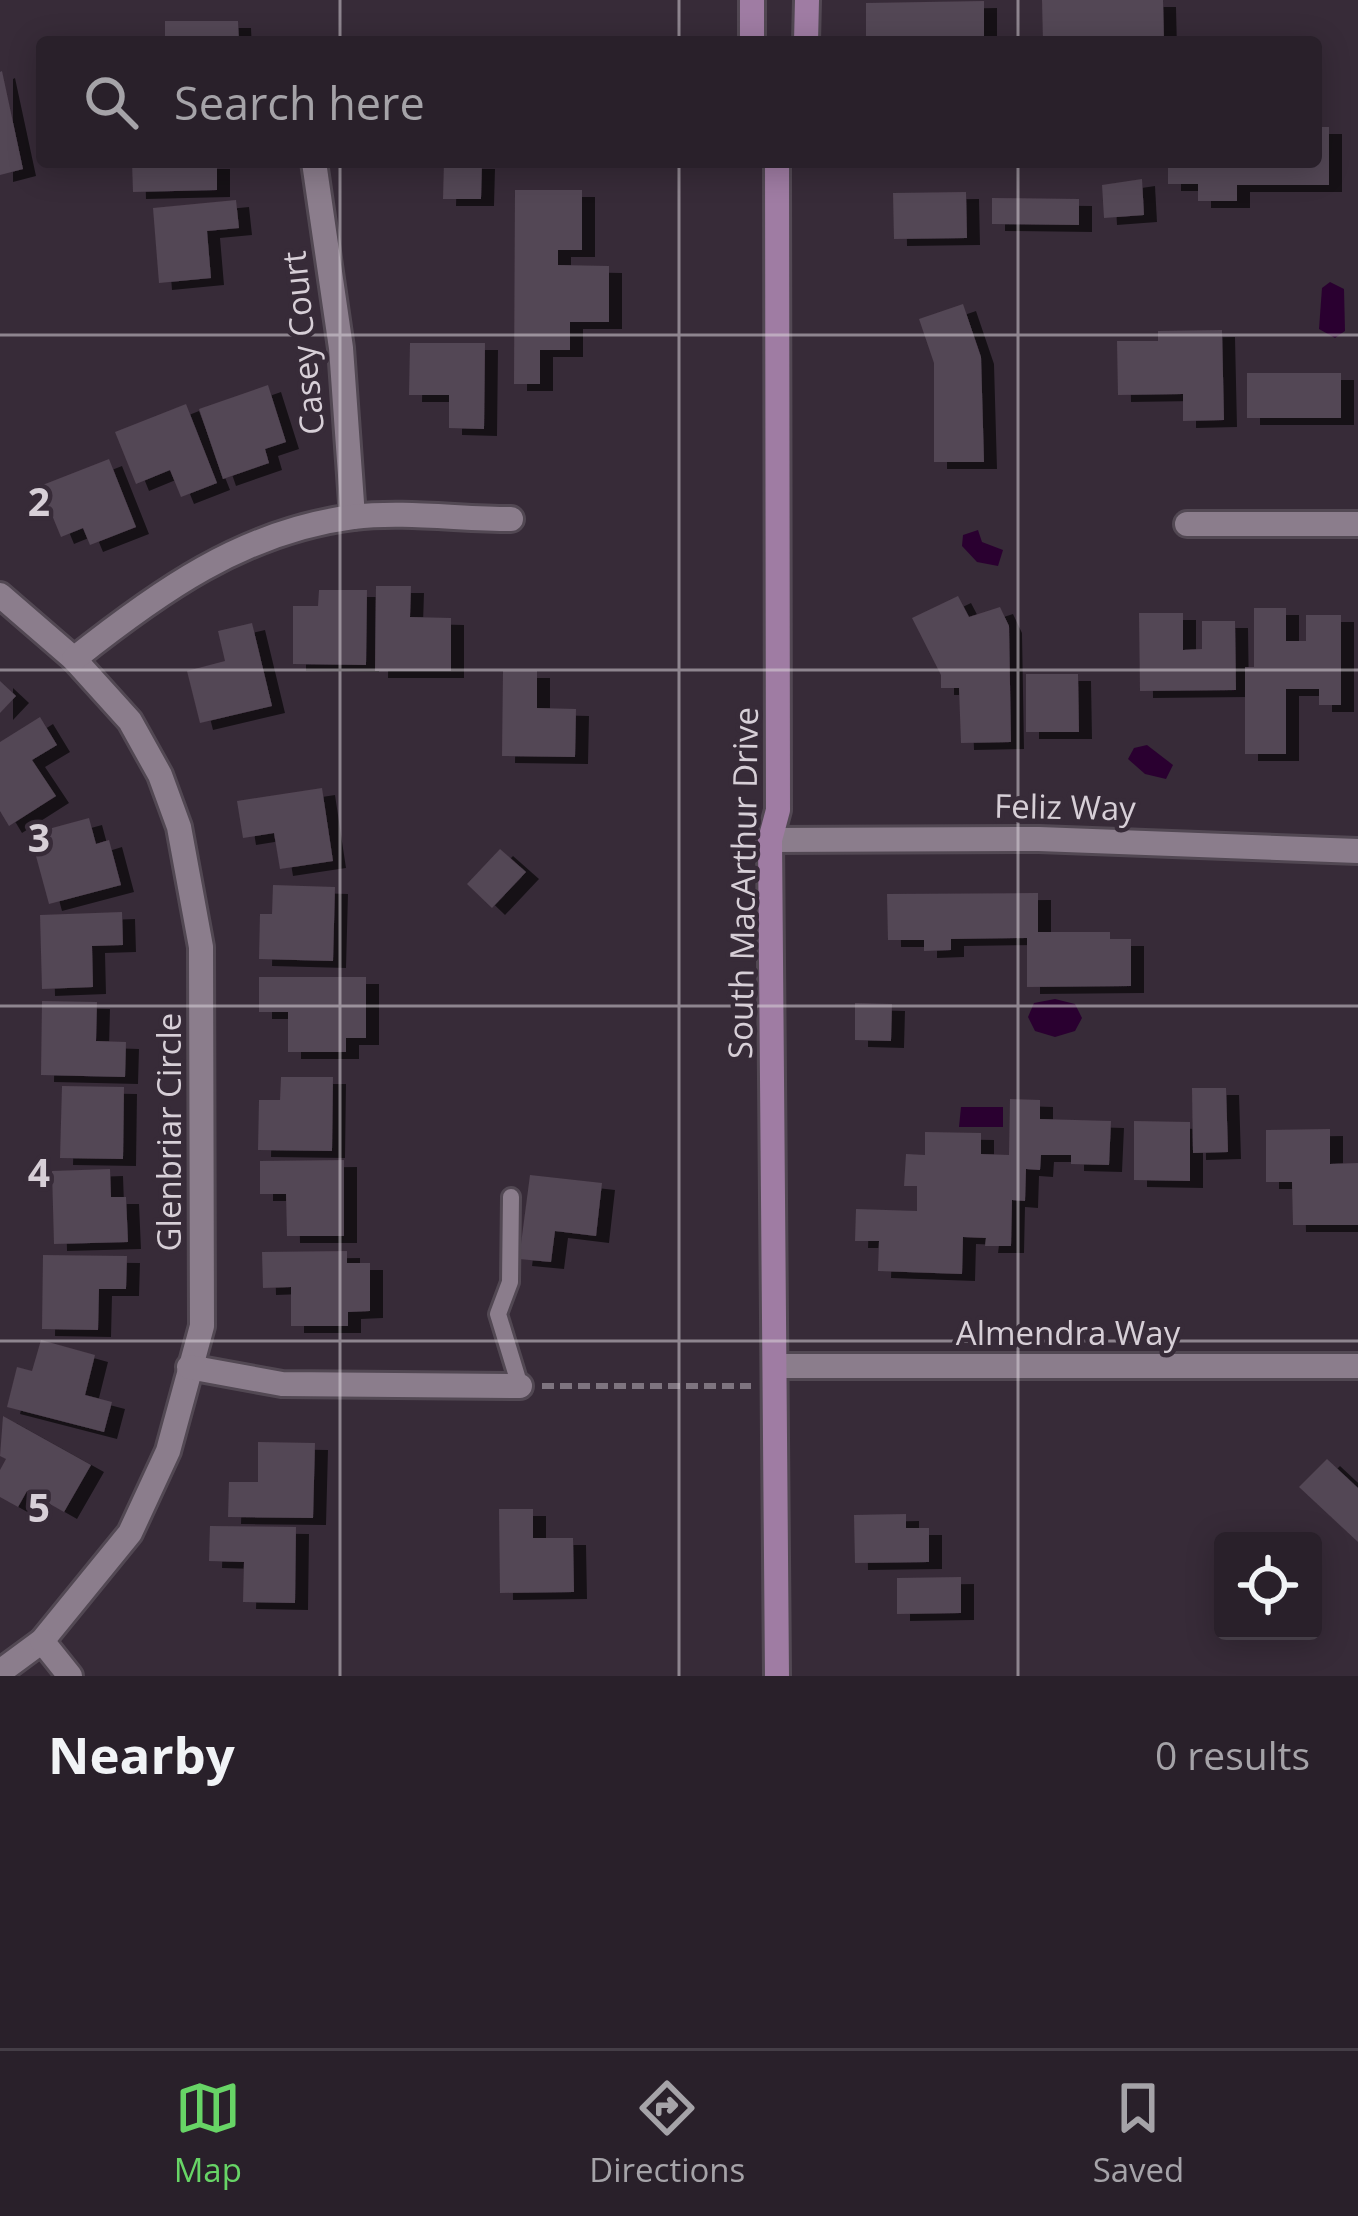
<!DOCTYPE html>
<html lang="en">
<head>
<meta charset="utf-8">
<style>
  :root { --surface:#29202a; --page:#312832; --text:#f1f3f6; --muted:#a5a3a8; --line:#453e47; --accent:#67d466 }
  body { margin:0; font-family:"Open Sans",sans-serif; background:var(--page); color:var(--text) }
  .controls { position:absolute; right:36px; bottom:36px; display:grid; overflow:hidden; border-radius:12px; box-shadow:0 6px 30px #0003 }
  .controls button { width:108px; height:108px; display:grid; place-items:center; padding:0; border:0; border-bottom:3px solid var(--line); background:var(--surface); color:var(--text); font:60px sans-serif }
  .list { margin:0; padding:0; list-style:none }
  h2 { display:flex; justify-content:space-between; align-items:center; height:156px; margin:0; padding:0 48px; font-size:51px }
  h2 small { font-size:39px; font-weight:400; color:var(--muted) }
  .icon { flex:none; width:66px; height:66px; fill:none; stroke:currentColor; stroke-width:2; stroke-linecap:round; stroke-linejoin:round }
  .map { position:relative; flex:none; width:1358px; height:1676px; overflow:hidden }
  .search { position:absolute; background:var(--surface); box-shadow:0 6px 30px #0003; left:36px; right:36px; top:36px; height:132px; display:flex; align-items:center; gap:30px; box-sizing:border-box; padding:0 42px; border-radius:12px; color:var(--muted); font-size:45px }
  .sheet { height:372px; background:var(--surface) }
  nav { display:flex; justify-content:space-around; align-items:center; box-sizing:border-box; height:168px; border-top:3px solid var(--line); background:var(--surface); font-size:33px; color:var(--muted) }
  nav a { display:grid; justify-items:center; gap:6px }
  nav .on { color:var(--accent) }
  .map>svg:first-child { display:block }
</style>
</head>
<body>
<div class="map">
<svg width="1358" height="1676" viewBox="0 0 1358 1676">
  <defs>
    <filter id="shadow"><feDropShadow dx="13" dy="7" stdDeviation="0" flood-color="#0009"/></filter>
  </defs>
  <rect width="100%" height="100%" fill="#372b38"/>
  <g fill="#2a0030">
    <path d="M1330,282L1344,289L1345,331L1335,338L1319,329L1322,288Z"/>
    <path d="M978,530L982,542L1003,550L998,566L977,562L962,546L963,535Z"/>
    <path d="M1147,745L1173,765L1166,779L1145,774L1128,759L1134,748Z"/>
    <path d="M1055,999L1075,1004L1082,1018L1075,1031L1055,1037L1035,1031L1028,1017L1034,1003Z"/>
    <path d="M961,1107H1003V1127H959Z"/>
  </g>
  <g fill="#534654" filter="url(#shadow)">
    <path d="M1042,0H1163L1164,42H1043Z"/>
    <path d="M984,1V36L866,38V3Z"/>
    <path d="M165,21H238L239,42H165Z"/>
    <path d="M2,71L23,169L0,175V72Z"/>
    <path d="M1316,127H1329V185H1237V201H1198V184H1168V162H1316Z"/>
    <path d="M132,162H217V190L133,192Z"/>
    <path d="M444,162H482L481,199H443Z"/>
    <path d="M1142,179L1144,215L1104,218L1102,185Z"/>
    <path d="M515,190H582V250H558V265L609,266V322H570V350H540V384H514Z"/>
    <path d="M966,192L967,238L894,239L893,193Z"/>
    <path d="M992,198L1079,199V225L992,224Z"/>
    <path d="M236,200L239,228L207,231L211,278L159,283L153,208Z"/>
    <path d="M963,304L981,357L984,462H934V363L919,319Z"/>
    <path d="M1222,330L1224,420L1183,421V394L1118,395L1117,341H1158V331Z"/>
    <path d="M410,343H485L484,429L449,428V395H409Z"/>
    <rect x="1247" y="373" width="94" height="45"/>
    <path d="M268,385L286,442L265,449L269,463L223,479L199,409Z"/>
    <path d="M186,404L217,483L181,497L170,470L136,484L115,432Z"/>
    <path d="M109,459L136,527L90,545L83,528L61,537L40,486Z"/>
    <path d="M376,586H411L410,617L451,618V671H375Z"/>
    <path d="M319,590H367L366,665L293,664V606H318Z"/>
    <path d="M958,596L969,617L1000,607L1009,626L1011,742L961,743L959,688H941V675L912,618Z"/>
    <path d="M1254,608H1286V641H1306V615H1341V705H1319V689H1286V754H1245V667H1254Z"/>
    <path d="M1139,613H1183V650L1202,649V621H1235L1236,690L1140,691Z"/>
    <path d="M252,623L272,706L200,723L187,671L225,661L218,631Z"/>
    <path d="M503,671H537V708L576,709L575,757L502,756Z"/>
    <path d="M1026,674H1078L1079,732H1026Z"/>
    <path d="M0,681L16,696L0,713Z"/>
    <path d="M40,717L57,745L32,760L56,796L9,826L0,811V742Z"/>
    <path d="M322,788L333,861L280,869L274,833L243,838L237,801Z"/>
    <path d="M89,818L96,844L109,840L121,885L49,904L30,834Z"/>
    <path d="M500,849L526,872L492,908L467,884Z"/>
    <path d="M273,885L335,887L333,961L259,959L260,914H272Z"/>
    <path d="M1038,893V932H1110V939H1131V986L1027,987V938L951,939V950L924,951V940H888L887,894Z"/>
    <path d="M122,912L123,945L92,946L93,987L42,989L40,915Z"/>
    <path d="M259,977H366V1038H346V1052H288V1012H259Z"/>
    <path d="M42,1001L97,1002L96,1041L126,1042L125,1077L41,1075Z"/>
    <path d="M855,1003L892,1004L891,1041L855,1040Z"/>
    <path d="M281,1077H333L332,1151L258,1150L259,1100H280Z"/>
    <path d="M62,1086L124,1087L123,1159L60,1158Z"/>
    <path d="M1192,1088H1226L1228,1152L1193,1153Z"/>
    <path d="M1010,1099L1040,1100V1119L1111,1121L1109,1165L1071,1164V1155H1041L1040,1170L1026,1169L1025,1201L1012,1200L1011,1246H985L986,1238L963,1237L962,1274L878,1271L879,1241H855L856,1209L917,1211V1186H904L906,1154L925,1155V1132L981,1133V1154L1009,1155Z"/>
    <path d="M1134,1121L1190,1122V1181L1134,1180Z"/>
    <path d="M1330,1129V1164L1358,1163V1225H1293L1292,1182H1266V1130Z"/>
    <path d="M344,1160V1236H287L286,1194H260V1161Z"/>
    <path d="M110,1169L111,1197H126L128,1242L54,1244L52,1171Z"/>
    <path d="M530,1175L602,1183L596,1236L555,1231L551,1262L519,1259Z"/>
    <path d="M347,1251V1263H370V1311L348,1312V1326H291V1287L263,1288L262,1252Z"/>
    <path d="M43,1255L127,1256L126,1289H99L98,1330L42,1329Z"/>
    <path d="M41,1340L95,1355L85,1395L112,1402L104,1432L7,1407L17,1367L32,1371Z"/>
    <path d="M3,1416L91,1465L64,1512L27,1491L18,1507L0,1497V1470L6,1459L0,1456Z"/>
    <path d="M258,1442L315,1443L313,1518L228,1517L229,1482H258Z"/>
    <path d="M1327,1459L1358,1488V1542L1299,1487Z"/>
    <path d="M499,1509H533V1538H573L574,1592L500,1593Z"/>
    <path d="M906,1514V1528H929V1562L855,1563L854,1515Z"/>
    <path d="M210,1526L296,1527L295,1603L243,1602L244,1562L209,1561Z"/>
    <path d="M961,1577V1613L897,1614V1578Z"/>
  </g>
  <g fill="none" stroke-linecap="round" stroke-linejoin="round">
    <defs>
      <path id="lane" d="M511,1197L510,1282L498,1314L520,1386"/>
      <g id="street">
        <path d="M314,162L341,348L353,517"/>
        <path d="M1187,524H1358"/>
        <path d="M0,595L74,659L130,721L160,775L179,827L201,947L202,1326L168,1451L130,1533L42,1641L0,1672"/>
        <path d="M74,659C157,593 243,531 353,517C403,511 460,519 511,519"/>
        <path d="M770,840L1039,839L1358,851"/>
        <path d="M778,1366H1358"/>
        <path d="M189,1367L282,1384L520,1386"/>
        <path d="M42,1641L70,1676"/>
      </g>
      <g id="secondary">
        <path d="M752,42V0"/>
        <path d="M806,42L807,0"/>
        <path d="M777,1676L770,840L778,810L777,162"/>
      </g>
    </defs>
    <use href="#lane" stroke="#524853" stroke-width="22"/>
    <use href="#street" stroke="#524853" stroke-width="30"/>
    <use href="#secondary" stroke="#524853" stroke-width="30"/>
    <path stroke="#7e747f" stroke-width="6" stroke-dasharray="12 6" stroke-linecap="butt" d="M542,1386H751"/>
    <use href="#lane" stroke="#8b7d8c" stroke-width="16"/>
    <use href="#street" stroke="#8b7d8c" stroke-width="24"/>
    <use href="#secondary" stroke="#9f7ca3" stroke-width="24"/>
  </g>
  <path fill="none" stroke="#d7cfd7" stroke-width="3" stroke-opacity="0.55" d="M340,0V42M679,0V42M1018,0V42M340,162V1676M679,162V1676M1018,162V1676M0,335H1358M0,670H1358M0,1006H1358M0,1341H1358"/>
  <g text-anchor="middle" stroke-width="9" stroke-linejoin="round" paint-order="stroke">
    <g font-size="33" fill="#d7cfd7" stroke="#372b38">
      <text transform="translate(303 343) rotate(-96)" y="12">Casey Court</text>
      <text transform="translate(1065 807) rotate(1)" y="12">Feliz Way</text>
      <text transform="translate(743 883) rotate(-89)" y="12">South MacArthur Drive</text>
      <text transform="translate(169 1132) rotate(-90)" y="12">Glenbriar Circle</text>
      <text x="1068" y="1345">Almendra Way</text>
    </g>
  </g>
  <g font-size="39" text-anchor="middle" font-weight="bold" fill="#d7cfd7" stroke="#372b38" stroke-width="9" stroke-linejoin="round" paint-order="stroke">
    <text x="39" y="516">2</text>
    <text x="39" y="852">3</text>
    <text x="39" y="1187">4</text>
    <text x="39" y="1522">5</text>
  </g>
</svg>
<div class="controls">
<button><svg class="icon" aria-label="locate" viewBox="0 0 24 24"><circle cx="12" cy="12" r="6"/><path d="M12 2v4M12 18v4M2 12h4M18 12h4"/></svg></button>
</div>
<div class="search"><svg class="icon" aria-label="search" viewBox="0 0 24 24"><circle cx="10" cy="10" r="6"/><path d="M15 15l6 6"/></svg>Search here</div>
</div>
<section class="sheet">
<h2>Nearby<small>0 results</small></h2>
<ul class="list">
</ul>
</section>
<nav>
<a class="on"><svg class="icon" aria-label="map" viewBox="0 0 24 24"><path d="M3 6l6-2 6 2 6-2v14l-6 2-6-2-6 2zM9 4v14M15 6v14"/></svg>Map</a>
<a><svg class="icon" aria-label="directions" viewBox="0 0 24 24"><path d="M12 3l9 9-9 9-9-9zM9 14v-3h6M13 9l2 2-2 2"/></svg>Directions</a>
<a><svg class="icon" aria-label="saved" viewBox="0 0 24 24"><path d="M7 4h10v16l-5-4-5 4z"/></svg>Saved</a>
</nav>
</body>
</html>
